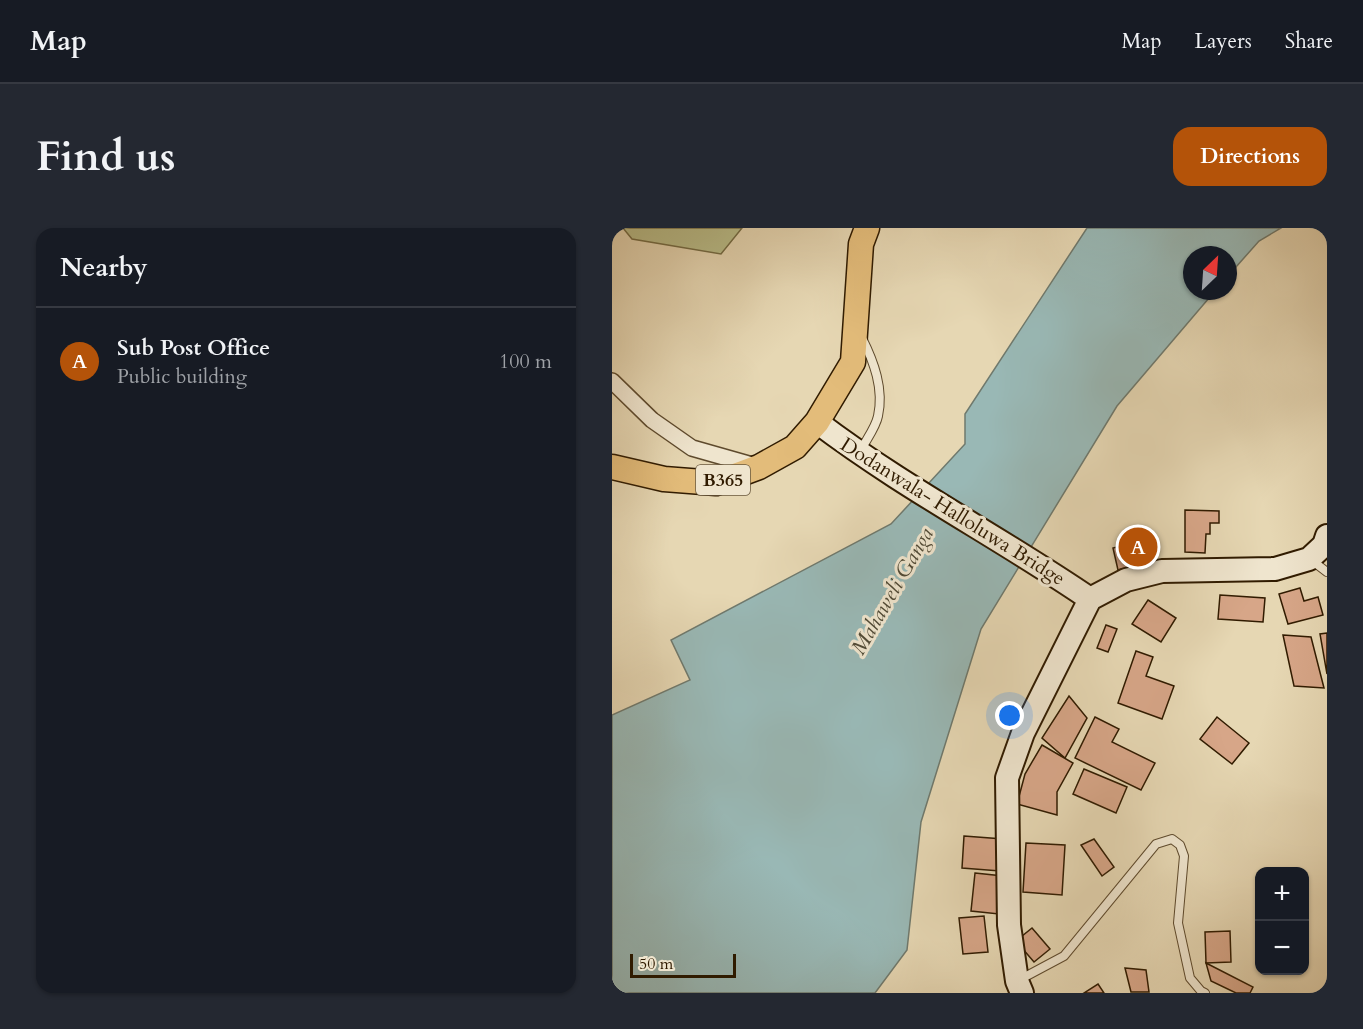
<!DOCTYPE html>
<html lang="en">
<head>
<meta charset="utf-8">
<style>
  :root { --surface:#171b24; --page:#242831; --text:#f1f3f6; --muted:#9ea1a6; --line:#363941; --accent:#b45309 }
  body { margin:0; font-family:Cardo,serif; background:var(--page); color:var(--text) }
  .controls { position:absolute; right:18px; bottom:18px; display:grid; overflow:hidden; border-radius:12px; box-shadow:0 2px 4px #0004 }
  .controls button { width:54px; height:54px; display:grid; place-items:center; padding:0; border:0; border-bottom:2px solid var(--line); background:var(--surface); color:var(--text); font:30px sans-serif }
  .compass { position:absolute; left:571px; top:18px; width:54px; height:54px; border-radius:50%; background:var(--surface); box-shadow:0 2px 4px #0004; rotate:25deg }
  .scale { position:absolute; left:18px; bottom:15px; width:106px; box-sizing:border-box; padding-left:6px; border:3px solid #301b00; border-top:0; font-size:16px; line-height:21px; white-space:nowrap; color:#301b00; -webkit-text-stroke:4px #efe5ce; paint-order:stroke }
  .you { position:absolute; left:398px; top:488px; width:21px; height:21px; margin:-15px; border:4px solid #fff; border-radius:50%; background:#1a73e8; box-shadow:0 0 0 9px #1a73e833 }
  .badge { display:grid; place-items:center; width:39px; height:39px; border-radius:50%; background:var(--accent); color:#fff; font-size:20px; font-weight:700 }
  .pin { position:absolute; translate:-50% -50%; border:3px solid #fff; box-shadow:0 2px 6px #0006 }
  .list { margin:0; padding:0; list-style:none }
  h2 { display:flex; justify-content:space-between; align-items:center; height:78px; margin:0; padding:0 24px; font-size:26px }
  h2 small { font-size:20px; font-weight:400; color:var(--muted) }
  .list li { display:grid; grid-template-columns:39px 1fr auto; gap:18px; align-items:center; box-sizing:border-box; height:108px; padding:0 24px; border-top:2px solid var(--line) }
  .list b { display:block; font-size:22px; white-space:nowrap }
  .list p { margin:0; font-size:20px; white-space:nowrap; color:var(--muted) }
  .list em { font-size:20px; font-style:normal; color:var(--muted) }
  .map { position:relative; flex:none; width:715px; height:765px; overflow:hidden; border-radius:18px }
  header { display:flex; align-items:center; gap:36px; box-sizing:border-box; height:84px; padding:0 30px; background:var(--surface); border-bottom:2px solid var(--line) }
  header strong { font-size:28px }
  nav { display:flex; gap:33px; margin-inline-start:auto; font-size:21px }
  .intro { display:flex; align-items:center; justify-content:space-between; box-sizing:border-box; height:144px; padding:0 36px }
  h1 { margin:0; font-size:42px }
  .button { padding:15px 27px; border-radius:18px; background:var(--accent); color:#fff; font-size:21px; font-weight:700 }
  main { display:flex; gap:36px; padding:0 36px }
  aside { flex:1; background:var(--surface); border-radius:18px; box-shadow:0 2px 4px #0004 }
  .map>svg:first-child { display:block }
</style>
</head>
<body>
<header>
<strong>Map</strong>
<nav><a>Map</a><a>Layers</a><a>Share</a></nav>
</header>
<div class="intro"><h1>Find us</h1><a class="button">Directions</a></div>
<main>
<aside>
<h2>Nearby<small></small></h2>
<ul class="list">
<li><span class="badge">A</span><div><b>Sub Post Office</b><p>Public building</p></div><em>100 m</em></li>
</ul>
</aside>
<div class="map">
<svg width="715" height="765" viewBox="0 0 715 765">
  <rect width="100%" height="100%" fill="#e6d7b3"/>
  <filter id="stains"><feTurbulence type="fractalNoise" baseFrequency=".00333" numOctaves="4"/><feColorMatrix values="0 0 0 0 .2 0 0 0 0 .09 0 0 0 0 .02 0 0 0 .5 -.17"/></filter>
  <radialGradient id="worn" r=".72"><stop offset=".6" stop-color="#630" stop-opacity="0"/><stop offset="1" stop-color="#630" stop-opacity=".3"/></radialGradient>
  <path fill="#b9bd8a" stroke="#746c45" stroke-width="1.5" d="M11,0H130L109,26L20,11Z"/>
  <path fill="#99b8b5" stroke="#6f796d" stroke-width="1.5" d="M475,0H669L647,13L616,48V27H580V63H603L505,178L369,401L309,594L295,722L263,765H0V487L78,452L59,412L279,296L353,216V186Z"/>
  <g fill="#d7a688" stroke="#301b00" stroke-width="1.5">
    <path d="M573,282L607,283V295H598V306H594L593,325L573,324Z"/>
    <path d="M528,313L533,335L506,342L501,320Z"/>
    <path d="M688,360L692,373L706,369L711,387L676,396L667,366Z"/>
    <path d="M608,367L653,370L651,394L606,391Z"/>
    <path d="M536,372L564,390L549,414L520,396Z"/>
    <path d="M494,397L505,401L496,424L485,420Z"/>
    <path d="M715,405V446L708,406Z"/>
    <path d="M671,407L699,409L712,460L682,458Z"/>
    <path d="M524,423L541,429L534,448L562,458L550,491L506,475Z"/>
    <path d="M457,468L475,490L453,530L430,510Z"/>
    <path d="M483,489L507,501L500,514L543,535L529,562L463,530Z"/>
    <path d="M605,489L637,515L620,536L588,511Z"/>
    <path d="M430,517L461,535L445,564V587L405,576L413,546Z"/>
    <path d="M472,541L515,559L504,585L461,566Z"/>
    <path d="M352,608L391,611L388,643L350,640Z"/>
    <path d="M482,611L502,639L490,648L469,617Z"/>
    <path d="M414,615L453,617L450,667L411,664Z"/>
    <path d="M363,645L391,648L387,686L359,683Z"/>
    <path d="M372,688L376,724L351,726L347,690Z"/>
    <path d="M420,700L438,721L422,734L404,713Z"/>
    <path d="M618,703L619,734L594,735L593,704Z"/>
    <path d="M594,735L641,759L638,765H624L599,753Z"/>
    <path d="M513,740L534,742L537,764H519Z"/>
    <path d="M486,756L492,765H472Z"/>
  </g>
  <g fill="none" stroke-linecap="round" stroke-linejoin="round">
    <defs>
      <g id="lane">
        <path d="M249,222C254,212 264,199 266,188C272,161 262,134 250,110"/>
        <path d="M698,331L715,344"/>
        <path d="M407,752L452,728L544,616L560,611L568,617L572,628L566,695L578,750L589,763L593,765"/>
      </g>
      <path id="street" d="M0,153L40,192L80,220L147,239"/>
      <g id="secondary">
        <path d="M205,194C292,260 389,310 478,371"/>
        <path d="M410,765L405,753L397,697L395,550L411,505L478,371L514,352L550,343L663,341L697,331L712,317L715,308"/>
      </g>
      <path id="primary" d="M0,239L52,251L104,255L147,239L183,219L205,194L241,134L249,16L255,0"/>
    </defs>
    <use href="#lane" stroke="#5e4a2d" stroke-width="10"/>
    <use href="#street" stroke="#5e4a2d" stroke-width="18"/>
    <use href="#secondary" stroke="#301b00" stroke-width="26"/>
    <use href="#primary" stroke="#301b00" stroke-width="27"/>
    <use href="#lane" stroke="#efe5ce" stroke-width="8"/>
    <use href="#street" stroke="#efe5ce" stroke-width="15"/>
    <use href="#secondary" stroke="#efe5ce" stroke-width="22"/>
    <use href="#primary" stroke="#e3bc7a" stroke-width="24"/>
  </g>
  <g text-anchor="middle" stroke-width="6" stroke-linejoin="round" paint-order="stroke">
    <rect fill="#efe5ce" stroke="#69583e" stroke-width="1.5" x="84" y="237" width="54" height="30" rx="4.5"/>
    <g font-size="18" font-weight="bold" fill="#301b00">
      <text x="111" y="258">B365</text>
    </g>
    <g font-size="20" fill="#301b00" stroke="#efe5ce">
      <text transform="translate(341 283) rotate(32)" y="7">Dodanwala- Halloluwa Bridge</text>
    </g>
    <g font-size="21" font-style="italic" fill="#504a36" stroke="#efe5ce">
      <text transform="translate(280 363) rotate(-60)" y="7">Mahaweli Ganga</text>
    </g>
  </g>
  <rect width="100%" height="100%" filter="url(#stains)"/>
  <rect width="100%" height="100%" fill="url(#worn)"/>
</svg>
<div class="controls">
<button>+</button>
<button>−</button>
</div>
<svg class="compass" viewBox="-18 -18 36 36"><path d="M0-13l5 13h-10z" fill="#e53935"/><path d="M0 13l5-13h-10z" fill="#9ea1a6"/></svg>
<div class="scale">50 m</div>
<div class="you"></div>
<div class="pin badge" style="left:526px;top:319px">A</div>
</div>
</main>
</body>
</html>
